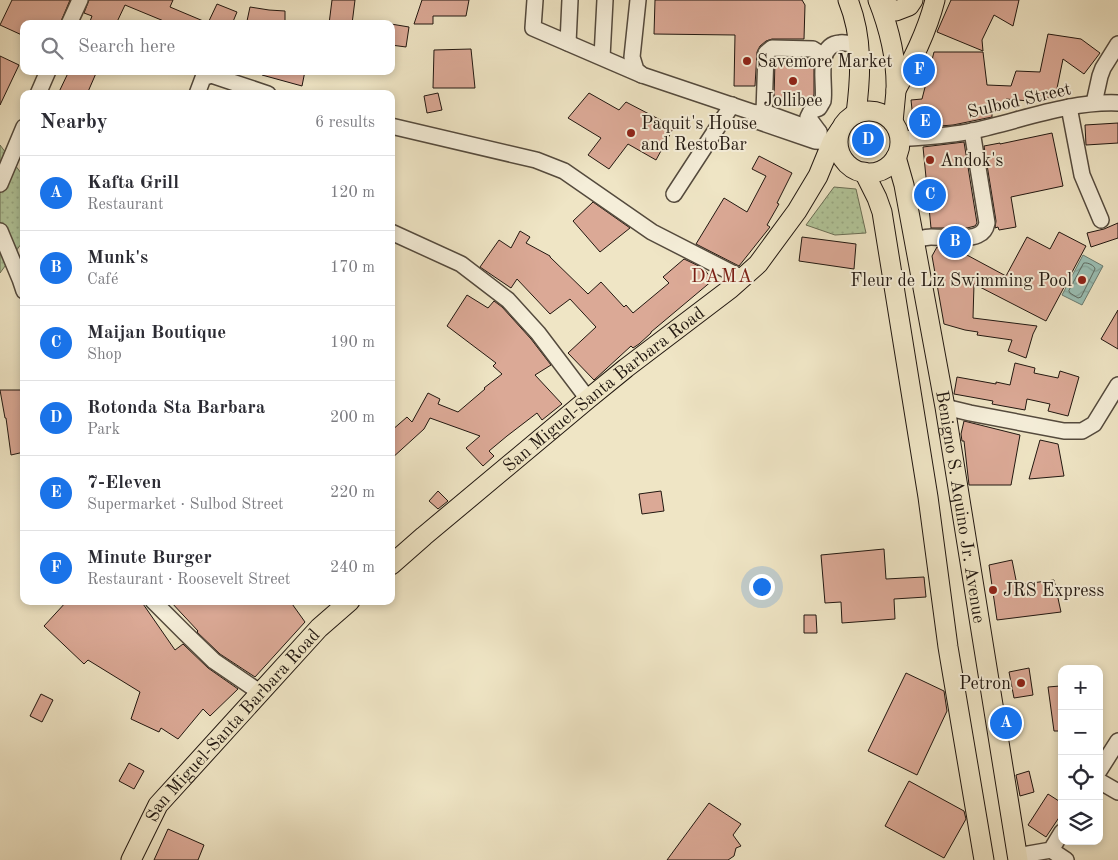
<!DOCTYPE html>
<html lang="en">
<head>
<meta charset="utf-8">
<style>
  :root { --surface:#fff; --page:#f7f7f7; --text:#2b2b33; --muted:#7c7c81; --line:#e1e1e2; --accent:#1a73e8 }
  body { margin:0; font-family:"Old Standard TT",serif; background:var(--page); color:var(--text) }
  .controls { position:absolute; right:15px; bottom:15px; display:grid; overflow:hidden; border-radius:10px; box-shadow:0 2px 8px #0003 }
  .controls button { width:45px; height:45px; display:grid; place-items:center; padding:0; border:0; border-bottom:1px solid var(--line); background:var(--surface); color:var(--text); font:25px sans-serif }
  .you { position:absolute; left:761px; top:586px; width:18px; height:18px; margin:-12px; border:4px solid #fff; border-radius:50%; background:#1a73e8; box-shadow:0 0 0 8px #1a73e833 }
  .badge { display:grid; place-items:center; width:32px; height:32px; border-radius:50%; background:var(--accent); color:#fff; font-size:16px; font-weight:700 }
  .pin { position:absolute; translate:-50% -50%; border:2px solid #fff; box-shadow:0 1px 5px #0006 }
  .list { margin:0; padding:0; list-style:none }
  h2 { display:flex; justify-content:space-between; align-items:center; height:65px; margin:0; padding:0 20px; font-size:21px }
  h2 small { font-size:16px; font-weight:400; color:var(--muted) }
  .list li { display:grid; grid-template-columns:32px 1fr auto; gap:15px; align-items:center; box-sizing:border-box; height:75px; padding:0 20px; border-top:1px solid var(--line) }
  .list b { display:block; font-size:19px; white-space:nowrap }
  .list p { margin:0; font-size:16px; white-space:nowrap; color:var(--muted) }
  .list em { font-size:16px; font-style:normal; color:var(--muted) }
  .icon { flex:none; width:28px; height:28px; fill:none; stroke:currentColor; stroke-width:2; stroke-linecap:round; stroke-linejoin:round }
  .map { position:relative; flex:none; width:1118px; height:860px; overflow:hidden }
  .search { position:absolute; background:var(--surface); box-shadow:0 2px 8px #0003; left:20px; top:20px; width:375px; height:55px; display:flex; align-items:center; gap:12px; box-sizing:border-box; padding:0 18px; border-radius:10px; color:var(--muted); font-size:19px }
  .panel { position:absolute; background:var(--surface); box-shadow:0 2px 8px #0003; left:20px; top:90px; width:375px; height:515px; border-radius:10px }
  .map>svg:first-child { display:block }
</style>
</head>
<body>
<div class="map">
<svg width="1118" height="860" viewBox="0 0 1118 860">
  <defs>
    <pattern id="grass-dots" width="8" height="8" patternUnits="userSpaceOnUse" patternTransform="scale(1.25)"><rect width="8" height="8" fill="#b2c69a"/><path d="M2 2h.1M6 6h.1" fill="none" stroke="#99a984" stroke-width="1.8" stroke-linecap="round"/></pattern>
    <pattern id="water-waves" width="16" height="10" patternUnits="userSpaceOnUse" patternTransform="scale(1.25)"><rect width="16" height="10" fill="#9abfb4"/><path d="M0 5q4-4 8 0t8 0" fill="none" stroke="#84a39a"/></pattern>
  </defs>
  <rect width="100%" height="100%" fill="#efe5c5"/>
  <filter id="stains"><feTurbulence type="fractalNoise" baseFrequency=".004" numOctaves="4"/><feColorMatrix values="0 0 0 0 .2 0 0 0 0 .09 0 0 0 0 .02 0 0 0 .5 -.17"/></filter>
  <radialGradient id="worn" r=".72"><stop offset=".6" stop-color="#630" stop-opacity="0"/><stop offset="1" stop-color="#630" stop-opacity=".3"/></radialGradient>
  <g fill="url(#grass-dots)" stroke="#6a6e55">
    <path d="M0,145L24,177V240L0,273Z"/>
    <path d="M834,187L856,189L866,233L835,235L806,225Z"/>
  </g>
  <path fill="url(#water-waves)" stroke="#6a7c72" d="M1083,255L1103,266L1082,305L1062,295Z"/>
  <g fill="none" stroke-linecap="round" stroke-linejoin="round">
    <path stroke="#5e6b62" stroke-width="1" d="M1084,263C1088,262 1095,266 1095,269L1081,297L1078,298L1070,293L1069,291Z"/>
  </g>
  <g fill="#dba996" stroke="#211710">
    <path d="M12,0H70L60,24H24V36L0,25Z"/>
    <path d="M89,0H173L170,7L208,23L217,4L237,12L232,24H171L125,5L116,24H89L92,16L84,13Z"/>
    <path d="M332,0H355L352,24H329Z"/>
    <path d="M422,0H469L466,16H433V24H414Z"/>
    <path d="M655,0H802L805,5L804,39H772L766,41L760,46L757,52L755,86H734L735,35L654,34Z"/>
    <path d="M951,0H1019L1013,26L994,15L982,40L983,51L937,32Z"/>
    <path d="M250,7L269,10L285,11V23L264,22L263,24H260L247,21Z"/>
    <path d="M391,24L409,27L406,47L391,45Z"/>
    <path d="M1048,34L1081,39L1100,53L1084,74L1063,59L1055,98L1030,97L1029,101L1006,99V109L992,107V117L953,125L914,128L911,100L922,99L934,52H983L987,85L1011,86L1016,71L1040,72Z"/>
    <path d="M471,49L475,88H433L434,50Z"/>
    <path d="M0,56L19,65L0,105Z"/>
    <path d="M775,58H810L814,61V94L813,100L808,102L774,101Z"/>
    <path d="M69,71H97L87,94H58Z"/>
    <path d="M262,71H305L302,86L262,75Z"/>
    <path d="M438,93L442,110L427,113L424,96Z"/>
    <path d="M589,93L619,110L626,102L674,127L656,160L628,144L609,169L588,155L601,138L568,118Z"/>
    <path d="M1118,123V143L1086,145L1085,125Z"/>
    <path d="M1052,133L1063,186L1011,197L1016,227L999,230L998,227L995,228L996,221L984,146L1000,143V144Z"/>
    <path d="M964,142L977,223L975,226L967,228H931L923,147Z"/>
    <path d="M759,156L792,173L777,203L779,204L767,225L770,227L739,266L696,244L724,198L747,212L766,176L752,169Z"/>
    <path d="M593,202L630,228L600,252L573,221Z"/>
    <path d="M1118,223V238L1091,247L1087,233L1104,229Z"/>
    <path d="M520,231L530,237L526,243L550,256V257L588,294L601,282L624,307L626,305L633,313L669,283L663,277L684,259L703,268L713,280L651,332V333L639,344L633,348L631,346L594,380L568,353L596,327L570,299L550,314L517,279L511,288L480,267L499,240L511,248Z"/>
    <path d="M1059,232L1086,246L1046,321L974,284L973,318L1037,326L1033,334L1026,358L1008,351L1012,340L977,335L978,332L965,330L944,324L932,256L937,247H952L1006,276L1027,237L1050,249Z"/>
    <path d="M802,237L856,244L854,269L799,261Z"/>
    <path d="M467,295L488,308L494,301L502,307L531,339L551,365L535,375L562,404L542,420L537,413L507,436L489,451L494,456L483,466L466,448L480,436L430,418L424,429L391,459V431L407,417L412,422L428,393L440,399L438,404L458,412L485,389L484,388L502,374L493,366L496,363L447,326Z"/>
    <path d="M1118,310V349L1101,339Z"/>
    <path d="M1015,363L1035,368L1034,373L1058,378L1060,371L1079,377L1068,416L1048,411L1050,404L1027,399L1025,410L992,404L993,401L954,394L957,377L996,384V382L1010,385Z"/>
    <path d="M0,390H24V452L11,455L6,418H5Z"/>
    <path d="M964,421L1020,435L1011,485H969L964,441H962L961,434Z"/>
    <path d="M1040,440L1058,444L1064,476L1029,479Z"/>
    <path d="M438,491L448,501L438,509L429,501Z"/>
    <path d="M661,491L664,511L642,514L639,494Z"/>
    <path d="M884,549L886,579L924,577L926,597L894,599L895,619L842,623L841,602L825,603L821,555Z"/>
    <path d="M1012,560L1017,585L1054,580L1061,612L997,620L989,565Z"/>
    <path d="M67,601H141L175,650L183,644L208,668L238,689L210,716L203,709L178,739L161,728L159,732L131,719L140,692L88,660L84,664L44,626Z"/>
    <path d="M170,601H290L305,622L255,677L220,654L197,632L198,631Z"/>
    <path d="M804,615H816L817,633H804Z"/>
    <path d="M1029,668L1033,695L1014,698L1009,672Z"/>
    <path d="M906,673L944,691L947,711L917,775L868,751Z"/>
    <path d="M1060,686L1062,699V731H1054L1048,687Z"/>
    <path d="M41,694L53,700L42,722L30,716Z"/>
    <path d="M129,763L144,771L134,789L119,781Z"/>
    <path d="M1029,771L1034,792L1020,796L1016,775Z"/>
    <path d="M909,781L964,811L966,819L944,858L885,826Z"/>
    <path d="M1048,794L1062,803V813L1046,837L1028,825Z"/>
    <path d="M709,803L741,824L733,835L741,846L736,848L734,856L728,860H667Z"/>
    <path d="M168,829L204,845L198,860H154Z"/>
  </g>
  <g fill="none" stroke-linecap="round" stroke-linejoin="round">
    <defs>
      <g id="minor">
        <path d="M535,0L533,28L642,75"/>
        <path d="M638,0L632,57L636,70L642,75L755,113L757,121L815,141L832,142"/>
        <path d="M69,24L80,0"/>
        <path d="M568,43L570,0"/>
        <path d="M602,57L605,0"/>
        <path d="M38,94L48,71"/>
        <path d="M197,94L203,78L211,75L268,94"/>
        <path d="M1094,103L1100,76L1103,68L1118,44"/>
        <path d="M1069,107L1082,175L1101,220"/>
        <path d="M764,112L766,53L772,48L813,49L824,56"/>
        <path d="M755,113L764,112L819,132"/>
        <path d="M391,126L536,160L564,171L652,232L742,278"/>
        <path d="M819,132L808,117L811,111L819,108C820,106 822,103 823,101C826,85 814,45 840,43C846,42 854,45 860,46"/>
        <path d="M900,139C924,137 948,136 972,131C1020,121 1068,101 1118,103"/>
        <path d="M0,184L24,127"/>
        <path d="M674,194L732,105"/>
        <path d="M0,231L20,279L24,291"/>
        <path d="M391,232L461,264L508,300L538,333L588,399"/>
        <path d="M915,240C920,239 925,237 931,237C942,237 968,240 978,235C983,233 986,228 987,223L972,131"/>
        <path d="M945,407L970,413L1064,431H1082L1094,424L1118,385"/>
        <path d="M153,601L184,632L214,661L261,693"/>
        <path d="M1099,771L1118,741"/>
        <path d="M1099,781L1118,792"/>
        <path d="M1051,850L1066,860"/>
        <path d="M1017,856L1051,850L1062,832"/>
      </g>
      <g id="major">
        <path d="M848,0C863,37 861,75 856,114"/>
        <path d="M878,0C889,28 897,61 896,91C895,102 894,112 893,122"/>
        <path d="M879,2L896,11L909,6L913,0"/>
        <path d="M896,90C912,61 927,32 935,0"/>
        <circle cx="869" cy="142" r="31"/>
        <path id="s1" d="M896,157L904,185L945,407L1018,860"/>
        <path d="M864,172L877,198L882,212L928,497L948,647L984,860"/>
        <path id="s2" d="M391,565L424,536L588,399L626,368L730,289L758,264L797,211L818,176L832,142L840,130"/>
        <path id="s3" d="M131,860L158,805L319,628L350,601"/>
      </g>
    </defs>
    <use href="#minor" stroke="#544a3d" stroke-width="18"/>
    <use href="#major" stroke="#211710" stroke-width="21"/>
    <use href="#minor" stroke="#f5eed9" stroke-width="15"/>
    <use href="#major" stroke="#efe5c5" stroke-width="19"/>
  </g>
  <g fill="#8f2418" stroke="#f5eed9" stroke-width="2">
    <circle cx="747" cy="61" r="5"/>
    <circle cx="793" cy="81" r="5"/>
    <circle cx="631" cy="133" r="5"/>
    <circle cx="930" cy="160" r="5"/>
    <circle cx="1082" cy="280" r="5"/>
    <circle cx="993" cy="590" r="5"/>
    <circle cx="1021" cy="683" r="5"/>
  </g>
  <g text-anchor="middle" stroke-width="4" stroke-linejoin="round" paint-order="stroke">
    <g font-size="18" fill="#211710" stroke="#f5eed9" text-anchor="start">
      <text x="757" y="67">Savemore Market</text>
      <text x="793" y="106" text-anchor="middle">Jollibee</text>
      <text x="641" y="129">Paquit's House<tspan x="641" dy="21">and RestoBar</tspan></text>
      <text x="940" y="166">Andok's</text>
      <text x="1072" y="286" text-anchor="end">Fleur de Liz Swimming Pool</text>
      <text x="1003" y="596">JRS Express</text>
      <text x="1011" y="689" text-anchor="end">Petron</text>
    </g>
    <g font-size="18" fill="#211710" stroke="#f5eed9">
      <text transform="translate(1019 100) rotate(-13)" y="6">Sulbod Street</text>
      <text dy="6" stroke="none"><textPath href="#s2" startOffset="276">San Miguel-Santa Barbara Road</textPath></text>
      <text dy="6" stroke="none"><textPath href="#s1" startOffset="356">Benigno S. Aquino Jr. Avenue</textPath></text>
      <text dy="6" stroke="none"><textPath href="#s3" startOffset="170">San Miguel-Santa Barbara Road</textPath></text>
    </g>
    <g font-size="19" letter-spacing="1" fill="#7a1f14" stroke="#f5eed9">
      <text x="722" y="282">DAMA</text>
    </g>
  </g>
  <rect width="100%" height="100%" filter="url(#stains)"/>
  <rect width="100%" height="100%" fill="url(#worn)"/>
</svg>
<div class="controls">
<button>+</button>
<button>−</button>
<button><svg class="icon" aria-label="locate" viewBox="0 0 24 24"><circle cx="12" cy="12" r="6"/><path d="M12 2v4M12 18v4M2 12h4M18 12h4"/></svg></button>
<button><svg class="icon" aria-label="layers" viewBox="0 0 24 24"><path d="M12 4l9 5-9 5-9-5zM3 14l9 5 9-5"/></svg></button>
</div>
<div class="you"></div>
<div class="pin badge" style="left:1006px;top:723px">A</div>
<div class="pin badge" style="left:955px;top:242px">B</div>
<div class="pin badge" style="left:930px;top:195px">C</div>
<div class="pin badge" style="left:868px;top:140px">D</div>
<div class="pin badge" style="left:925px;top:122px">E</div>
<div class="pin badge" style="left:919px;top:70px">F</div>
<div class="search"><svg class="icon" aria-label="search" viewBox="0 0 24 24"><circle cx="10" cy="10" r="6"/><path d="M15 15l6 6"/></svg>Search here</div>
<section class="panel">
<h2>Nearby<small>6 results</small></h2>
<ul class="list">
<li><span class="badge">A</span><div><b>Kafta Grill</b><p>Restaurant</p></div><em>120 m</em></li>
<li><span class="badge">B</span><div><b>Munk's</b><p>Café</p></div><em>170 m</em></li>
<li><span class="badge">C</span><div><b>Maijan Boutique</b><p>Shop</p></div><em>190 m</em></li>
<li><span class="badge">D</span><div><b>Rotonda Sta Barbara</b><p>Park</p></div><em>200 m</em></li>
<li><span class="badge">E</span><div><b>7-Eleven</b><p>Supermarket · Sulbod Street</p></div><em>220 m</em></li>
<li><span class="badge">F</span><div><b>Minute Burger</b><p>Restaurant · Roosevelt Street</p></div><em>240 m</em></li>
</ul>
</section>
</div>
</body>
</html>
